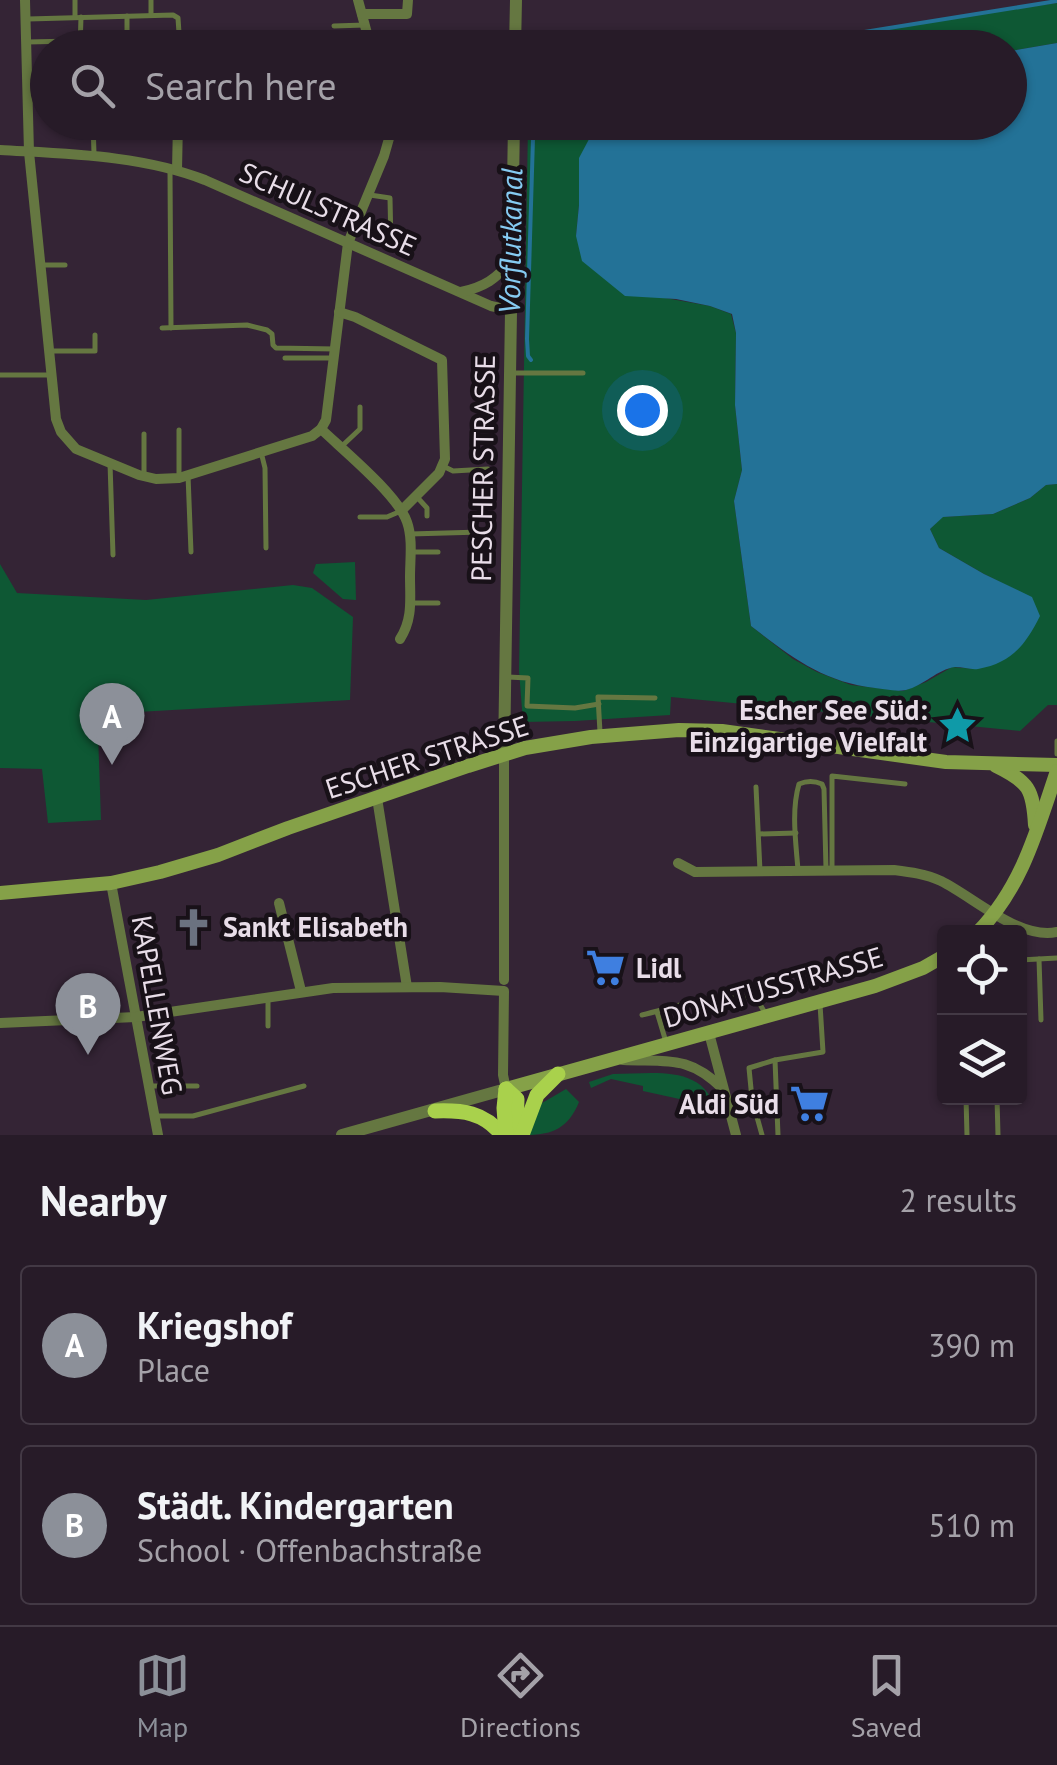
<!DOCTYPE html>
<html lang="en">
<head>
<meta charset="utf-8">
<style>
  :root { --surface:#271b28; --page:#332834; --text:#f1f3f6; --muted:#a4a1a8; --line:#433945; --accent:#8c9099 }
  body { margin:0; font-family:"PT Sans",sans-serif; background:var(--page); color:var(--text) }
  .controls { position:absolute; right:30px; bottom:30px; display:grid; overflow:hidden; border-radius:10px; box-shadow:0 2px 8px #0004 }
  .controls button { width:90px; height:90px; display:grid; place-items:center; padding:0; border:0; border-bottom:2px solid var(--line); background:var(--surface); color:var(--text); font:50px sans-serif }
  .you { position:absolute; left:642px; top:410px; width:35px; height:35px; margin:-25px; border:8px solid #fff; border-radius:50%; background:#1a73e8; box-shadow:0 0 0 15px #1a73e833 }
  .badge { display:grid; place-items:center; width:65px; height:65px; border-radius:50%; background:var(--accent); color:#fff; font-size:32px; font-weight:700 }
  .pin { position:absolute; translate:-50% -82px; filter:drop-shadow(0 2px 5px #0008) }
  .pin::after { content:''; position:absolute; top:52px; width:35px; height:30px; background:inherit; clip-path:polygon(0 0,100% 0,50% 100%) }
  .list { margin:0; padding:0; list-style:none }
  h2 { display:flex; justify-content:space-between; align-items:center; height:130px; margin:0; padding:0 40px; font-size:42px }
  h2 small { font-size:32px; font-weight:400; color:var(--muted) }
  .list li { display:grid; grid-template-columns:65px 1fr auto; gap:30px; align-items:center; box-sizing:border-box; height:160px; margin:0 20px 20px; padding:0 20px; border:2px solid var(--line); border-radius:10px }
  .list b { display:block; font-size:38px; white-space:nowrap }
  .list p { margin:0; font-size:32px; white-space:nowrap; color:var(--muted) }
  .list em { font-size:32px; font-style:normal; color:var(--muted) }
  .icon { flex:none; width:55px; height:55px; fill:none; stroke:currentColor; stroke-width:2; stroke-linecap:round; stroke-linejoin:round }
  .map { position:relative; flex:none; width:1057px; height:1135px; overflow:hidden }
  .search { position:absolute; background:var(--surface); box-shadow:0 2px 8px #0004; left:30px; right:30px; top:30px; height:110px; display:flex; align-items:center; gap:25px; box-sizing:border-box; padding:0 35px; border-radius:55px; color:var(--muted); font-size:38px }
  .sheet { height:490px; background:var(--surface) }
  nav { display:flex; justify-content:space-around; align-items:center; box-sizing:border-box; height:140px; border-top:2px solid var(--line); background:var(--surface); font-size:28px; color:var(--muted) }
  nav a { display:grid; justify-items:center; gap:5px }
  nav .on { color:var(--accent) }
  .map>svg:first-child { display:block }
</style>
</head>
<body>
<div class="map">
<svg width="1057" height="1135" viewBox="0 0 1057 1135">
  <rect width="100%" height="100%" fill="#342435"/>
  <g fill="#0e5834">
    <path d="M1057,3V43L1010,51V48L748,47Z"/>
    <path d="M528,123H614L596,126L579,205L576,236L654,296L710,306L731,314L736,333L735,405L742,470L734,501L751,626L793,659L817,672L851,685L903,691L926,682L952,667L976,669L1032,598L984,574L939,548L930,529L942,517L993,514L1030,498L1046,485L1057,484V705H1048L1020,731L671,697L670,715L575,721L523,722L519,671Z"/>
    <path d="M355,562L356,600L343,599L313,573L316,564Z"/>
    <path d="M0,564L17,593L146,600L293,585L312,588L353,617L350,700L120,713L98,732L101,820L48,823L42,769L0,768Z"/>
    <path d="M613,1074C653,1074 707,1063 716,1114L707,1117L684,1100L643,1091V1086L611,1079L591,1088L589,1082Z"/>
    <path d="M566,1089L579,1102C569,1127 553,1135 527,1135L537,1106Z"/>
  </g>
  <path fill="#237297" d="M1057,43V484L1046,485L1030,498L993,514L943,517L930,529L939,548L984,574L1032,597L1040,616C1026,644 1012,663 978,669C971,670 963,667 955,667C938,669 923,686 906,690C896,692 884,689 875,688C823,682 791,657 751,626L734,501L742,470L735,405L736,333L732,314L710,306L676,299L625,296L582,261L576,236L579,205V158L596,126L614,123L1010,122V51Z"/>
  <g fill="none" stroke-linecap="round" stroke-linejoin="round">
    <g stroke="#237297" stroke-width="4">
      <path d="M765,48L1057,1"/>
      <path d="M531,360L528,356L527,339L533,138L535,122"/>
    </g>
    <g stroke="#657741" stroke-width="5">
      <path d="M75,0V17"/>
      <path d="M151,0V15"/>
      <path d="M127,16V48"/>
      <path d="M28,19L173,15L178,18L180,48"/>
      <path d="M334,26L365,25"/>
      <path d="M371,37H407"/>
      <path d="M27,42L74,41"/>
      <path d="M80,48L81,17"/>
      <path d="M93,122L94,154"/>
      <path d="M170,171L171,328"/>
      <path d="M370,195L390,198L391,245"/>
      <path d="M43,265H65"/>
      <path d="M162,328L247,325L267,330L272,334L273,345L276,348L335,349"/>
      <path d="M49,351H95V335"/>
      <path d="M285,358H334"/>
      <path d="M511,373H583"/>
      <path d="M0,375H50"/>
      <path d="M144,434V476"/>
      <path d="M342,446L360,429V407"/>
      <path d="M261,452L265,468L266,548"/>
      <path d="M110,463L113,555"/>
      <path d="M443,466L453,471L488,469"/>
      <path d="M188,475L191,552"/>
      <path d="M179,477V430"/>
      <path d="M416,496L427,508V516"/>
      <path d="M360,517H387L401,511"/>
      <path d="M410,534L481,532"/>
      <path d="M411,552H438"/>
      <path d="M411,603H438"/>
      <path d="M506,677L528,678L527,706L575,708L599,704"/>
      <path d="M600,732L598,697L655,698"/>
      <path d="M1057,741V754"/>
      <path d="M756,787L760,871"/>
      <path d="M759,834L796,833"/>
      <path d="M798,870C796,843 791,811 799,784C806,781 815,781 822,784L824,789L826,869"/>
      <path d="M832,870V776L905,784"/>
      <path d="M1039,959L1041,1020"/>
      <path d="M1020,960L1057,958"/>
      <path d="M657,1012L666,1042"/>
      <path d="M642,1015C679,1006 719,990 757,999L765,1013"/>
      <path d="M268,1026V999"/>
      <path d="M775,1060L778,1135"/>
      <path d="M150,1086H197"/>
      <path d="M966,1098L967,1135"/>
      <path d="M997,1098L998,1135"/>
      <path d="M156,1116H193L304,1086"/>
      <path d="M762,1135L752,1099L749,1068L775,1060L823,1052L820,1004"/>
    </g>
    <g stroke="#657741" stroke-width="10">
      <path d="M25,0L29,152L56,419L61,432L76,449L139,475L156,479L179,478L312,436L321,429L326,420L348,243L384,156L390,135V122"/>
      <path d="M358,0L371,48"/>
      <path d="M362,14H407L408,0"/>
      <path d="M0,150C68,154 141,155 205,180L491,306L510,310"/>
      <path d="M177,170L178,122"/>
      <path d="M461,292C484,287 497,279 511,260"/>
      <path d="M339,312L355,317L442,360L445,459L439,473L402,510"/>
      <path d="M321,429C343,450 398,495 407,522C413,539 410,559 410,577C410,599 413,619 400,639"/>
      <path d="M504,755V980"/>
      <path d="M377,798L407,987"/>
      <path d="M678,863L695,872L894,870C910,872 926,874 941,881C975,898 1019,940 1057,932"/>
      <path d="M111,883L158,1135"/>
      <path d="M279,903L301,991"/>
      <path d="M0,1023L136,1017L333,988L440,987L504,991L503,1075L506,1089"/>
      <path d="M709,1033L736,1135"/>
      <path d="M623,1060C668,1062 689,1055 723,1089"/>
    </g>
    <g stroke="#657741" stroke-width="12">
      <path d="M515,48L516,0"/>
      <path d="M504,755L514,122"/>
      <path d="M342,1135L506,1089"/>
    </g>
    <g stroke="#85a148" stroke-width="14">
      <path d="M996,766C1029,782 1033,789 1035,825"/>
      <path d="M0,893L111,883L160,872L218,855L288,828L468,766L525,748L591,737L679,730L722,731L946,762L1057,765"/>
      <path d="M978,932C1022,887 1037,830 1057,771"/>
      <path d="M506,1089L875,986L923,968L944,956"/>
    </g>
    <g stroke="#a9d14c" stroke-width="15">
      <path d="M506,1089L517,1099L516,1130"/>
      <path d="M435,1111C462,1110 484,1112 502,1135"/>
      <path d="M506,1135L504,1108L506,1089"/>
      <path d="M522,1135L537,1095L558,1074"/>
    </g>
  </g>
  <defs>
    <symbol id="sight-bare" viewBox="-9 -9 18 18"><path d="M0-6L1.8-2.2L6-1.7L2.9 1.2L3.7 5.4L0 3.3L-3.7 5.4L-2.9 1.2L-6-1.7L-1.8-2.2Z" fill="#0f9aa8" stroke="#181118" stroke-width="2.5" paint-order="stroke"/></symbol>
    <symbol id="church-bare" viewBox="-9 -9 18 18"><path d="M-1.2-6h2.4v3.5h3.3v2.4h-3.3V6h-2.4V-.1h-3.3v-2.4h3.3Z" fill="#6b7280" stroke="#181118" stroke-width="2.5" paint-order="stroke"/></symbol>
    <symbol id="supermarket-bare" viewBox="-9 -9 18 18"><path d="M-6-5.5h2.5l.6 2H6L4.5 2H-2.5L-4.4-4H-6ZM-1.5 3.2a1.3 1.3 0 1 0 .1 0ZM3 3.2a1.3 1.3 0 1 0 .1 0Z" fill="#3f7fe0" stroke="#181118" stroke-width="2.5" paint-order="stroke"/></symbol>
  </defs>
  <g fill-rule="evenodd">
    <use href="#sight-bare" x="930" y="698" width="55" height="55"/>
    <use href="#church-bare" x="166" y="900" width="55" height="55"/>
    <use href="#supermarket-bare" x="578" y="940" width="55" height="55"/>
    <use href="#supermarket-bare" x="782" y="1076" width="55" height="55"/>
  </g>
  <g text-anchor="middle" stroke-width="9" stroke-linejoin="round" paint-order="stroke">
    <g font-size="28" fill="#e8dde8" stroke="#181118">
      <text transform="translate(328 209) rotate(24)" y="10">SCHULSTRASSE</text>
      <text transform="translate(483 468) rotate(-89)" y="10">PESCHER STRASSE</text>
      <text transform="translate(427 757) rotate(-18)" y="10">ESCHER STRASSE</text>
      <text transform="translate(773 987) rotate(-16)" y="10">DONATUSSTRASSE</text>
      <text transform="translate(157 1005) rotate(80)" y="10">KAPELLENWEG</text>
    </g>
    <g font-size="28" font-weight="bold" fill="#e8dde8" stroke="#181118" text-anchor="end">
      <text x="927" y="720">Escher See Süd:<tspan x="927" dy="32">Einzigartige Vielfalt</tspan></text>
      <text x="223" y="937" text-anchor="start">Sankt Elisabeth</text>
      <text x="636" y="978" text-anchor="start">Lidl</text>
      <text x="779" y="1114">Aldi Süd</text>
    </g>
    <g font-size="30" font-style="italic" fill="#86cbf2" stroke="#181118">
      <text transform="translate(511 241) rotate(-89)" y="10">Vorflutkanal</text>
    </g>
  </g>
</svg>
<div class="controls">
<button><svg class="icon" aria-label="locate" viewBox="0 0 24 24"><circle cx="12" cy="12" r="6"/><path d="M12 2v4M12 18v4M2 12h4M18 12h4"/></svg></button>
<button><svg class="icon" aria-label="layers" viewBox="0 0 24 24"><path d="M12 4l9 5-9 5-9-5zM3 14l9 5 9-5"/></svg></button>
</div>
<div class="you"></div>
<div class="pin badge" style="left:112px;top:765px">A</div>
<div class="pin badge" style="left:88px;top:1055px">B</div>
<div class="search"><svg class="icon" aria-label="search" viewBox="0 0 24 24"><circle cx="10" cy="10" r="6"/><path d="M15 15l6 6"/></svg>Search here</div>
</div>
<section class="sheet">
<h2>Nearby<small>2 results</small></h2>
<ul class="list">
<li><span class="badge">A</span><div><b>Kriegshof</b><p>Place</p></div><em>390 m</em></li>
<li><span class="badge">B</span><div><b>Städt. Kindergarten</b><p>School · Offenbachstraße</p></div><em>510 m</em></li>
</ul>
</section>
<nav>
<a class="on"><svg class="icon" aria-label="map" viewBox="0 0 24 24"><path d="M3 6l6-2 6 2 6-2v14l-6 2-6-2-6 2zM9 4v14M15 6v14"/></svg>Map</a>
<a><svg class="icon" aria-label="directions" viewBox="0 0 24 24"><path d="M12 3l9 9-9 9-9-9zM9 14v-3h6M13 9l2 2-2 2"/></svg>Directions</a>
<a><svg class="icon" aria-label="saved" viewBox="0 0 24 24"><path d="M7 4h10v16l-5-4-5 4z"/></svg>Saved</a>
</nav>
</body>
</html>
